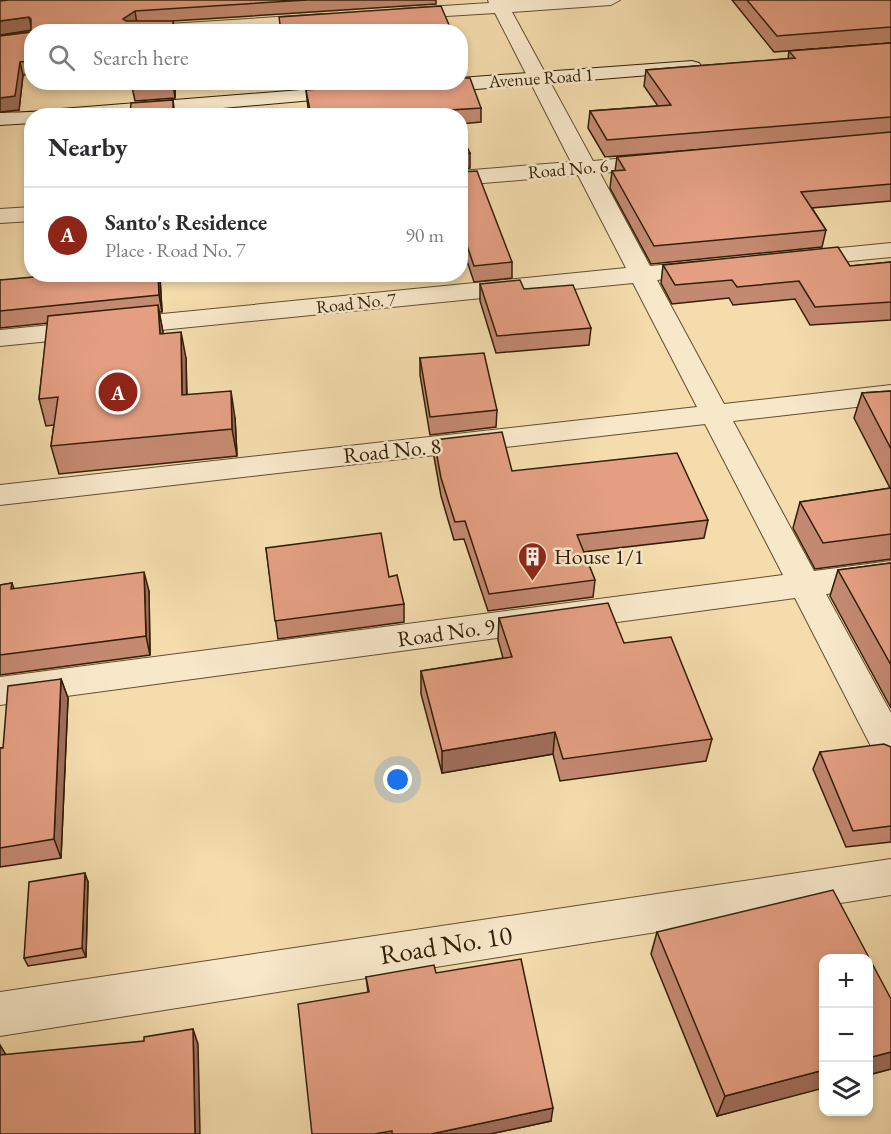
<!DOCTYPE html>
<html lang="en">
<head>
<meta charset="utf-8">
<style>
  :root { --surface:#fff; --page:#f2f2f3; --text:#2b2b33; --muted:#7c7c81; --line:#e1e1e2; --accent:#8f2418 }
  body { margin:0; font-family:"EB Garamond",serif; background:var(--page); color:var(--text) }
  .controls { position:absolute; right:18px; bottom:18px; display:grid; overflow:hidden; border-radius:12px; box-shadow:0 3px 9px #0003 }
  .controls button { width:54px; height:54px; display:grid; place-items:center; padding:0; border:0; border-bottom:2px solid var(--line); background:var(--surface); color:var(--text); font:30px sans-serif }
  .you { position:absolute; left:398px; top:780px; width:21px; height:21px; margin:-15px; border:4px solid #fff; border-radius:50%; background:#1a73e8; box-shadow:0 0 0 9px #1a73e833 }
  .badge { display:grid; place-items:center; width:39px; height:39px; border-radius:50%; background:var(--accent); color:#fff; font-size:20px; font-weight:700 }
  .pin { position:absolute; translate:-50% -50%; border:3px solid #fff; box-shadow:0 2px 6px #0006 }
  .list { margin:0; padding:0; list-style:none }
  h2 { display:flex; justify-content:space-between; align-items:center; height:78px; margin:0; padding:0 24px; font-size:26px }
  h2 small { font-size:20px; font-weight:400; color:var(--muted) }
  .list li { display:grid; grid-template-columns:39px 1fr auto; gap:18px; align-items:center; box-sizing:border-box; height:96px; padding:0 24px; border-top:2px solid var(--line) }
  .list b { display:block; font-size:22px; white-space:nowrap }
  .list p { margin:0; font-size:20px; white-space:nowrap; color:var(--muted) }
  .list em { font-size:20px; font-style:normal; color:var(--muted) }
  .icon { flex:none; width:33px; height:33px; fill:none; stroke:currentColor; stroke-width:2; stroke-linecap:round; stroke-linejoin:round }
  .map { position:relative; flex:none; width:891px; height:1134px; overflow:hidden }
  .search { position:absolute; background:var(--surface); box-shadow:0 3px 9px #0003; left:24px; top:24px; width:444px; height:66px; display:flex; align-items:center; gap:15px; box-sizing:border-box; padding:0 21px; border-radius:24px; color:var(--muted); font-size:22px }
  .panel { position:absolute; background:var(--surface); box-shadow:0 3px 9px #0003; left:24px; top:108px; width:444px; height:174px; border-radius:24px }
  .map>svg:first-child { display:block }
</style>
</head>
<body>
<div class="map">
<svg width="891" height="1134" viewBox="0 0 891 1134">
  <rect width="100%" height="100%" fill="#f4dcad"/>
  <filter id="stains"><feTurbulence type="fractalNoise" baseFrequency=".00333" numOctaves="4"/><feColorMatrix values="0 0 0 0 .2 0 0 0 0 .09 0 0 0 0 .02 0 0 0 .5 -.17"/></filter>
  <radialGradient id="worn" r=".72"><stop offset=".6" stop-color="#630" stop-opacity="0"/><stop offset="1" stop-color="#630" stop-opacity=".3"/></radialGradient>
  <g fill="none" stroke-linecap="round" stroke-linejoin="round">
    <defs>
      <g id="street">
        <path d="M488,0H620L611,5L512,12L593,161L659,155L667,157L670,162L667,167L659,169L600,173L650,266L706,261L715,263L718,268L715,273L657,280L724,404L891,385V403L733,421L814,571L891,561V585L826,594L891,713V764L878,760L795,598L0,705V677L783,575L705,424L0,505V485L697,407L633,283L0,346V330L626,268L578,175L460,185V171L571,162L495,13L398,19L389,14L398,9L489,3Z"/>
        <path d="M325,14L334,19L331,23L225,32H128L137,26Z"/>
        <path d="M32,207V221L0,223V209Z"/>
        <path d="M891,243V257L799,266L790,264L787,259L790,254L799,252Z"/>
        <path d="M891,859V895L0,1036V992Z"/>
      </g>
      <g id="secondary">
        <path d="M692,61L699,63L702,67L699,71L426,93L419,91L416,87L420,82H460V78Z"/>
        <path d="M351,86L358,88L361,92L358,96L133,116H32V123L0,125V113C16,112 34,113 48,110Z"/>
      </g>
    </defs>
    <use href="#street" stroke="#624e30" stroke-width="2"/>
    <use href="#secondary" stroke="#311e07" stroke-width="2"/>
    <use href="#street" fill="#f8e8ca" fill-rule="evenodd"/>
    <use href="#secondary" fill="#f8e8ca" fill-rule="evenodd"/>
  </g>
  <g fill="#c48971" stroke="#311e07" stroke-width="1.5">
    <path d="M9,0H436V4L173,21L174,32H32V75H23L19,110L0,112V36L31,32V30L0,35V1Z"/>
    <path d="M732,0H891V43L774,52Z"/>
    <path d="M891,43V201L812,208L826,230L822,247L651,264L610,188L612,171H615L617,157L706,149L605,157L588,128L590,111L658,106L644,86L646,70L788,59L789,51Z"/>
    <path d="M133,82H175V98L135,101L132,87Z"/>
    <path d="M288,82H369L289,89Z"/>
    <path d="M306,90L481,108V122L460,124V116H309Z"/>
    <path d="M460,172L512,262V278L474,282L460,240Z"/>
    <path d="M891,262V320L810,325L795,299L733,305L729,298L672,304L661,283L663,265L850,266Z"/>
    <path d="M160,278L162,312H159L163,333L186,358L187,394L235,418L237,456L59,474L51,446L54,425L46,426L39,399L48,323L0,328V280Z"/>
    <path d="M480,284L524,289L591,328L589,345L496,353L480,301Z"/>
    <path d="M420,358L497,410L496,427L430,435L420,375Z"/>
    <path d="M891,391V559L815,569L793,528L800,502L890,488L854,418L862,393Z"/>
    <path d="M434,440L512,471L708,520L704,538L583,552L595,580L593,597L488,611L464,539L454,540L441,496L434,457Z"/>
    <path d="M266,548L389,577L404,604V622L278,639Z"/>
    <path d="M891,563V708L830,596L838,570Z"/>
    <path d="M12,583L14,589L149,591L150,655L0,675V585Z"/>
    <path d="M499,618L624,643L712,739L706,761L560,781L553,754L442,773L421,694V671L503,658L498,640Z"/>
    <path d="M61,679L68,698L61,858L0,867V748H3Z"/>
    <path d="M891,747V842L846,847L813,769L820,752Z"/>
    <path d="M88,882L86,957L28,966L24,958Z"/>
    <path d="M657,932L891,999V1069L717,1116L651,954Z"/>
    <path d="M436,973L551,1121L490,1134H312L368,992L366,977Z"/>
  </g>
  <g fill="#a06f5c" stroke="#311e07" stroke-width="1.5">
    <path d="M135,11L137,24L126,32L123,19Z"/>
    <path d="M29,17L32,30L0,35V21Z"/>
    <path d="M463,61V76H460V62Z"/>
    <path d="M20,62L23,75L19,110L0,112V98Z"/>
    <path d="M173,82H175V98L173,84Z"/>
    <path d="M173,100L175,116H173Z"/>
    <path d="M470,153V168L460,169V154Z"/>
    <path d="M158,274H189L160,278L162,312L159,295Z"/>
    <path d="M158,305L163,332L165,360L160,334Z"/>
    <path d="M181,332L186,358L187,422L182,395Z"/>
    <path d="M231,391L235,418L237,456L232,429Z"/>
    <path d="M144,572L149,591L150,655L146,636Z"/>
    <path d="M61,679L68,698L61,858L54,839Z"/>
    <path d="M555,732L553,754L442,773V751Z"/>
    <path d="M85,873L88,882L86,957L82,948Z"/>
    <path d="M193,1029L198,1044L200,1134H195Z"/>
    <path d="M0,1045L9,1060L0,1057Z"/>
    <path d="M891,1052V1069L868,1075V1058Z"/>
    <path d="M824,1070V1088L717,1116L725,1096Z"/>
    <path d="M553,1108L551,1121L490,1134H431Z"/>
  </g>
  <g fill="#e49f83" stroke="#311e07" stroke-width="1.5">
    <path d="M9,0H306L135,11L123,19L126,21H173V32H32V61L20,62L15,96L0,98V36L31,32V19L29,17L0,21V1Z"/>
    <path d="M747,0H891V27L777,36Z"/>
    <path d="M441,6L452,32H281L279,17Z"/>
    <path d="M891,43V117L607,140L590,111L671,105L646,70L795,58L789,51Z"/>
    <path d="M460,78H470L481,108L451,110L454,116H311L306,90L408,82H460Z"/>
    <path d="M133,82H173V84L132,87Z"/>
    <path d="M173,100V116H130L131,103Z"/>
    <path d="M460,132L470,153L460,154Z"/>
    <path d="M891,132V184L801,192L826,230L654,246L612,171L625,170L617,157Z"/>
    <path d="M477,171L512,262L474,266L460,225V172Z"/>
    <path d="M838,247L850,266L891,262V302L815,307L799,281L737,287L732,280L675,285L663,265Z"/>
    <path d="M33,274H158L159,295L0,311V280L33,277Z"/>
    <path d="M520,280L524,289L573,285L591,328L497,336L480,284Z"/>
    <path d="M158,305L160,334L181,332L182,395L231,391L232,429L51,446L58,397L39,399L48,316Z"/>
    <path d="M484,353L497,410L430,417L420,358Z"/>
    <path d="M891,391V449L862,393Z"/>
    <path d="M502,432L512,471L677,453L708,520L577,535L595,580L489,594L465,521L455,522L441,478L434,440Z"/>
    <path d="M891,488V534L823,543L800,502Z"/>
    <path d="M381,533L389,577L397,575L404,604L275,621L266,548Z"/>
    <path d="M891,563V665L838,570Z"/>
    <path d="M144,572L146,636L0,655V585L12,583L11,589Z"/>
    <path d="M608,603L624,643L671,637L712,739L563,759L555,732L442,751L421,671L512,657L499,618Z"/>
    <path d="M61,679L54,839L0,848V748H3L8,686Z"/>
    <path d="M884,744L891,747V826L853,831L820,752Z"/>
    <path d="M85,873L82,948L24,958L29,882Z"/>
    <path d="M833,890L891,999V1052L868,1058V958H824V1070L725,1096L657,932Z"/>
    <path d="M521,959L553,1108L431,1134H392V1131L374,1134H312L298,1004L369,992L366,977L434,965L436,973Z"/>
    <path d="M193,1029L195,1134H0V1055L144,1041V1037Z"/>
  </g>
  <defs>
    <symbol id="building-pin" viewBox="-11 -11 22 30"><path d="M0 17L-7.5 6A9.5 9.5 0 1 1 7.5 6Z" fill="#8f2418" stroke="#f8e8ca"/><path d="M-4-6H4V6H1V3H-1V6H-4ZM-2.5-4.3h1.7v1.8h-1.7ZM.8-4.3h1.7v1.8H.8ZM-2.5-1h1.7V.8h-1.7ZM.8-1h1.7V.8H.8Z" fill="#fff"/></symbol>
  </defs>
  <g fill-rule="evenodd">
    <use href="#building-pin" x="516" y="540" width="33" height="45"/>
  </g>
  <g text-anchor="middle" stroke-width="5" stroke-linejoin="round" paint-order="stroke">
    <g font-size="18" fill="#311e07" stroke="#f8e8ca">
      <text transform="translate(541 78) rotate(-4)" y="6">Avenue Road 1</text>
      <text transform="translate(568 169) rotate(-5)" y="6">Road No. 6</text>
      <text transform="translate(356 303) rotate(-6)" y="6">Road No. 7</text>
    </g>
    <g font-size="22" fill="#311e07" stroke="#f8e8ca">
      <text transform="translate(392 450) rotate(-6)" y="8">Road No. 8</text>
      <text transform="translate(446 632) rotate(-8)" y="8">Road No. 9</text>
    </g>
    <g font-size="22" fill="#311e07" stroke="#f8e8ca" text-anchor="start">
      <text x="554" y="564">House 1/1</text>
    </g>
    <g font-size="27" fill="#311e07" stroke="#f8e8ca">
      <text transform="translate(446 945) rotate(-9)" y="9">Road No. 10</text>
    </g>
  </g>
  <rect width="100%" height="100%" filter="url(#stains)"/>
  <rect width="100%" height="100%" fill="url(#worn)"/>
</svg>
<div class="controls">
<button>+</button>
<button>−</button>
<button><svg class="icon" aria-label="layers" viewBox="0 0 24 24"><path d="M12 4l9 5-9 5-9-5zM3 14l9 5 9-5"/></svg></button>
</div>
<div class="you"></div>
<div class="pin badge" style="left:118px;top:392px">A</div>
<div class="search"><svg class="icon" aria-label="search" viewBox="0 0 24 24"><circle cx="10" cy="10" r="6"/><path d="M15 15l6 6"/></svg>Search here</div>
<section class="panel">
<h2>Nearby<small></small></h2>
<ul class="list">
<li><span class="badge">A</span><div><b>Santo's Residence</b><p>Place · Road No. 7</p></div><em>90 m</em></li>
</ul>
</section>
</div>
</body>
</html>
